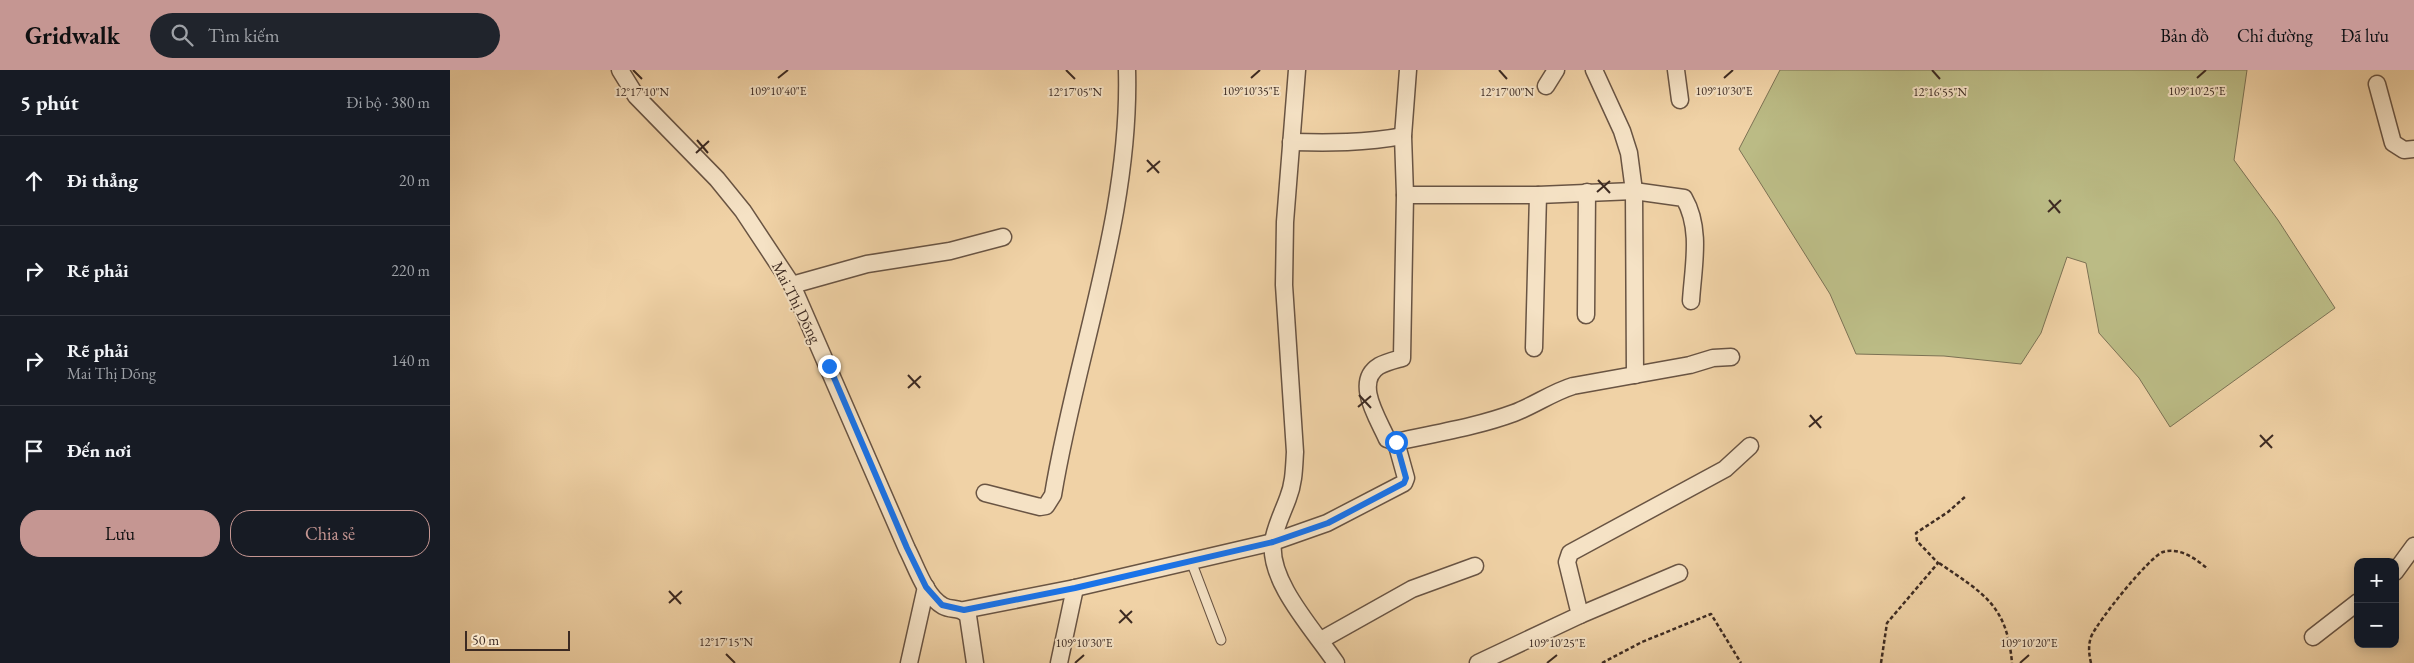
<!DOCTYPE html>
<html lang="vi">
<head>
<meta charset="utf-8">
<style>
  :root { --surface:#171b24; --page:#20242c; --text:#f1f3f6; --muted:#9ea1a6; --line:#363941; --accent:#c59692 }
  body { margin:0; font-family:"EB Garamond",serif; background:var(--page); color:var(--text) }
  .controls { position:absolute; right:15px; bottom:15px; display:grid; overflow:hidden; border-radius:10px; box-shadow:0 2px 12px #0003 }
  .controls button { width:45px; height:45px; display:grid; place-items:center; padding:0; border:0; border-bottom:1px solid var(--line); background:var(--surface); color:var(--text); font:25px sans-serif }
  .scale { position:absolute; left:15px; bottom:12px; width:105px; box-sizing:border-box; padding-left:5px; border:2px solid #3c2a22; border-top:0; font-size:14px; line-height:18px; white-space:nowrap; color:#3c2a22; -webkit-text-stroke:4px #f5e2c5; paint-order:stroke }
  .stop { position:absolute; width:15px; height:15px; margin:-11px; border:4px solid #1a73e8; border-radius:50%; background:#fff }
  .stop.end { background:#1a73e8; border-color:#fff; box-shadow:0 1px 5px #0008 }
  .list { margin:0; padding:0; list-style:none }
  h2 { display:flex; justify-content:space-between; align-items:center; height:65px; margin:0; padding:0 20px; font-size:21px }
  h2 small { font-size:16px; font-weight:400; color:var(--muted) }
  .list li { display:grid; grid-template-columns:32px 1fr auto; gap:15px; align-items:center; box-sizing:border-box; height:90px; padding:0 20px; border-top:1px solid var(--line) }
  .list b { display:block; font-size:19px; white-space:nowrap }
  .list p { margin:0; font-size:16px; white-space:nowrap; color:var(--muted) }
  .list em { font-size:16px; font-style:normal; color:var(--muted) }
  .actions { display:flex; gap:10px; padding:15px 20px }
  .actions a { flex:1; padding:11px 0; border:1px solid var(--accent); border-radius:20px; text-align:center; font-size:18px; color:var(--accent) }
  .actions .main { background:var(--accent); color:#111 }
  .icon { flex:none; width:28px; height:28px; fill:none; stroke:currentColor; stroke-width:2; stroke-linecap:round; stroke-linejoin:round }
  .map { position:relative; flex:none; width:1964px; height:593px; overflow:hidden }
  header { display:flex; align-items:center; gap:30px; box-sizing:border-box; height:70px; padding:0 25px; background:var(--accent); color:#111 }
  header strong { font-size:24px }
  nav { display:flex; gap:28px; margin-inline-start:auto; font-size:18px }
  .search { width:350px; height:45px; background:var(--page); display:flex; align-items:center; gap:12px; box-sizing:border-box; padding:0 18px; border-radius:28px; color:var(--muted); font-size:19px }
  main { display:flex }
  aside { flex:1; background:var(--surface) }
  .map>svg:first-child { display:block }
</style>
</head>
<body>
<header>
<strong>Gridwalk</strong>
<div class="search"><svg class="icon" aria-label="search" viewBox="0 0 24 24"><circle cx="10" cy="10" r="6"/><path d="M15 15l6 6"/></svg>Tìm kiếm</div>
<nav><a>Bản đồ</a><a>Chỉ đường</a><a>Đã lưu</a></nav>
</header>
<main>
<aside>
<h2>5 phút<small>Đi bộ · 380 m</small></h2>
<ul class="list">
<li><svg class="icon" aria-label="ahead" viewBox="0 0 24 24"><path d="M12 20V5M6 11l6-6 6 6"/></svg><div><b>Đi thẳng</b></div><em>20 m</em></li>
<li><svg class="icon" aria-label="right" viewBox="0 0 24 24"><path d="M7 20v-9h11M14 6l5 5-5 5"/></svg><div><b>Rẽ phải</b></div><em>220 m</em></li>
<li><svg class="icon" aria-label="right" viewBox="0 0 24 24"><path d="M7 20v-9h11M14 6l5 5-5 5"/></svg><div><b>Rẽ phải</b><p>Mai Thị Dõng</p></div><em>140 m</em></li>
<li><svg class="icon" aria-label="arrive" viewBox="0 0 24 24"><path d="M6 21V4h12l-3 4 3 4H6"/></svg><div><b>Đến nơi</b></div></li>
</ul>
<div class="actions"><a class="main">Lưu</a><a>Chia sẻ</a></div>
</aside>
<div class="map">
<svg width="1964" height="593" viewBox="0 0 1964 593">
  <rect width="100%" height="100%" fill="#f0d2a6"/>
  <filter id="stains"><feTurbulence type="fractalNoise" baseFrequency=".004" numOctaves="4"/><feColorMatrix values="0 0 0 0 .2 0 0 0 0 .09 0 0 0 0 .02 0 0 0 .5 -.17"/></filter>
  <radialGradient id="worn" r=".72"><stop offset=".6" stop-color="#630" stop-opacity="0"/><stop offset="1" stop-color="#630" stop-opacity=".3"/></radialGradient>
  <path fill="#bbbb85" stroke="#7c7254" d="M1330,0H1797L1784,90L1828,150L1885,238L1720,357L1689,308L1649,263L1636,193L1617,187L1591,263L1571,294L1494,286L1406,284L1380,224L1289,79Z"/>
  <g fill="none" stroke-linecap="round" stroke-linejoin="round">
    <defs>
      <path id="lane" d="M741,491L771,570"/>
      <g id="street">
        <path d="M170,0L186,26L267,109L293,141L342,215L457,479C466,496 475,526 493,536C502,541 510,536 518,546L525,593"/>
        <path d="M847,0L835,152L834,215L845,382C844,398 844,413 838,428C833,442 825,457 823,472C818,512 865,561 886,593"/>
        <path d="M1144,0L1172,61L1179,83L1184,121L1185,305"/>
        <path d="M1226,0L1230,30"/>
        <path d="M1927,14L1943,73L1954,80L1964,79"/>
        <path d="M1096,16L1106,0"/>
        <path d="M841,72C880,73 915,73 953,66"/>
        <path d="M955,125H1088L1184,121L1234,128C1252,159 1243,197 1241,231"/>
        <path d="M342,215L417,194L500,181L553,167"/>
        <path d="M1136,245L1137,122"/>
        <path d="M1084,278L1088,125"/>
        <path d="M946,372L937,369C929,350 903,312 929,296C936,292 945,290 952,288L955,125L953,66L958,0"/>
        <path d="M535,423L590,437L596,436L603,425C626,284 681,145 677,0"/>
        <path d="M1945,502L1964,476"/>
        <path d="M514,540L625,518L823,472L877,453L954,413L956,408L946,372C986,363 1026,357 1064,343C1085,335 1103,322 1123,316L1240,295L1263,288L1281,287"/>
        <path d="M1130,545L1229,503"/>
        <path d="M1863,567L1908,532"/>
        <path d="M871,570L962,519L1025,496"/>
        <path d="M459,593L476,517"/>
        <path d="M609,593L625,518"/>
        <path d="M1028,593L1130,545L1117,492L1120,483L1275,399L1300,376"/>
      </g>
    </defs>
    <use href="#lane" stroke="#695443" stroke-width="11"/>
    <use href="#street" stroke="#695443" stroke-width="19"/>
    <g stroke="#3c2a22" stroke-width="2.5" stroke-dasharray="4 2.5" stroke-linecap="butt">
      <path d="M1489,493C1534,524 1557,535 1562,593"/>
      <path d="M1152,593L1192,572L1261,544L1291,593"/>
      <path d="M1431,593L1437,553L1488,493L1467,471L1466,463L1498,442L1516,426"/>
      <path d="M1641,593C1639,584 1638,576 1641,567C1647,552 1699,487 1713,482C1730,477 1746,489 1758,499"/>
    </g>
    <use href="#lane" stroke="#f5e2c5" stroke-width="9"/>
    <use href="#street" stroke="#f5e2c5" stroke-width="16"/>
  </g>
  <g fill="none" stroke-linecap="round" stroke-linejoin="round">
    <path stroke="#1a73e8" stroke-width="6" d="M379,296L457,478L476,517L492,535L514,540L625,518L823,472L878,453L954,413L956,408L946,372"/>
  </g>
  <path fill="none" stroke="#3c2a22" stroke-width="2" d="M183,0L192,9M616,0L625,9M1049,0L1057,9M1482,0L1490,9M328,8L338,0M801,8L810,0M1274,8L1283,0M1747,8L1756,0M247,70L258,83M246,83L259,71M697,90L709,103M697,102L710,91M1148,110L1160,123M1147,122L1160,111M1599,130L1610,143M1598,142L1611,130M458,305L470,318M458,318L471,306M909,325L921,338M908,337L921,326M1360,345L1371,358M1359,357L1372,346M1810,365L1822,378M1810,377L1823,365M219,521L231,534M219,533L232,521M670,540L682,553M669,553L682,541M276,584L285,593M625,593L634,585M1097,593L1107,585M1570,593L1579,585"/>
  <g text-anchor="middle" stroke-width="4" stroke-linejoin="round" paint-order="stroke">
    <g font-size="16" fill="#3c2a22" stroke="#f5e2c5">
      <text transform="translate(347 232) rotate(63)" y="6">Mai Thị Dõng</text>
    </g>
  </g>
  <g font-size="12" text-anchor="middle" fill="#3c2a22" stroke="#f5e2c5" stroke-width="4" stroke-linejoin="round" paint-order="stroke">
    <text x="328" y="25">109°10'40"E</text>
    <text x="801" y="25">109°10'35"E</text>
    <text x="1274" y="25">109°10'30"E</text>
    <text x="1747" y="25">109°10'25"E</text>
    <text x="192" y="26">12°17'10"N</text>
    <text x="625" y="26">12°17'05"N</text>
    <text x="1057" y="26">12°17'00"N</text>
    <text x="1490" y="26">12°16'55"N</text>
    <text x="276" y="576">12°17'15"N</text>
    <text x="634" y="577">109°10'30"E</text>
    <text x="1107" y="577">109°10'25"E</text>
    <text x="1579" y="577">109°10'20"E</text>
  </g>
  <rect width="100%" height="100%" filter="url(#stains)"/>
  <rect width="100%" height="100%" fill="url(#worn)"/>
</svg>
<div class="controls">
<button>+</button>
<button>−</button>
</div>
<div class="scale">50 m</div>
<div class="stop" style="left:946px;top:372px"></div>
<div class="stop end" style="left:379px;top:296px"></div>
</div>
</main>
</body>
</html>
